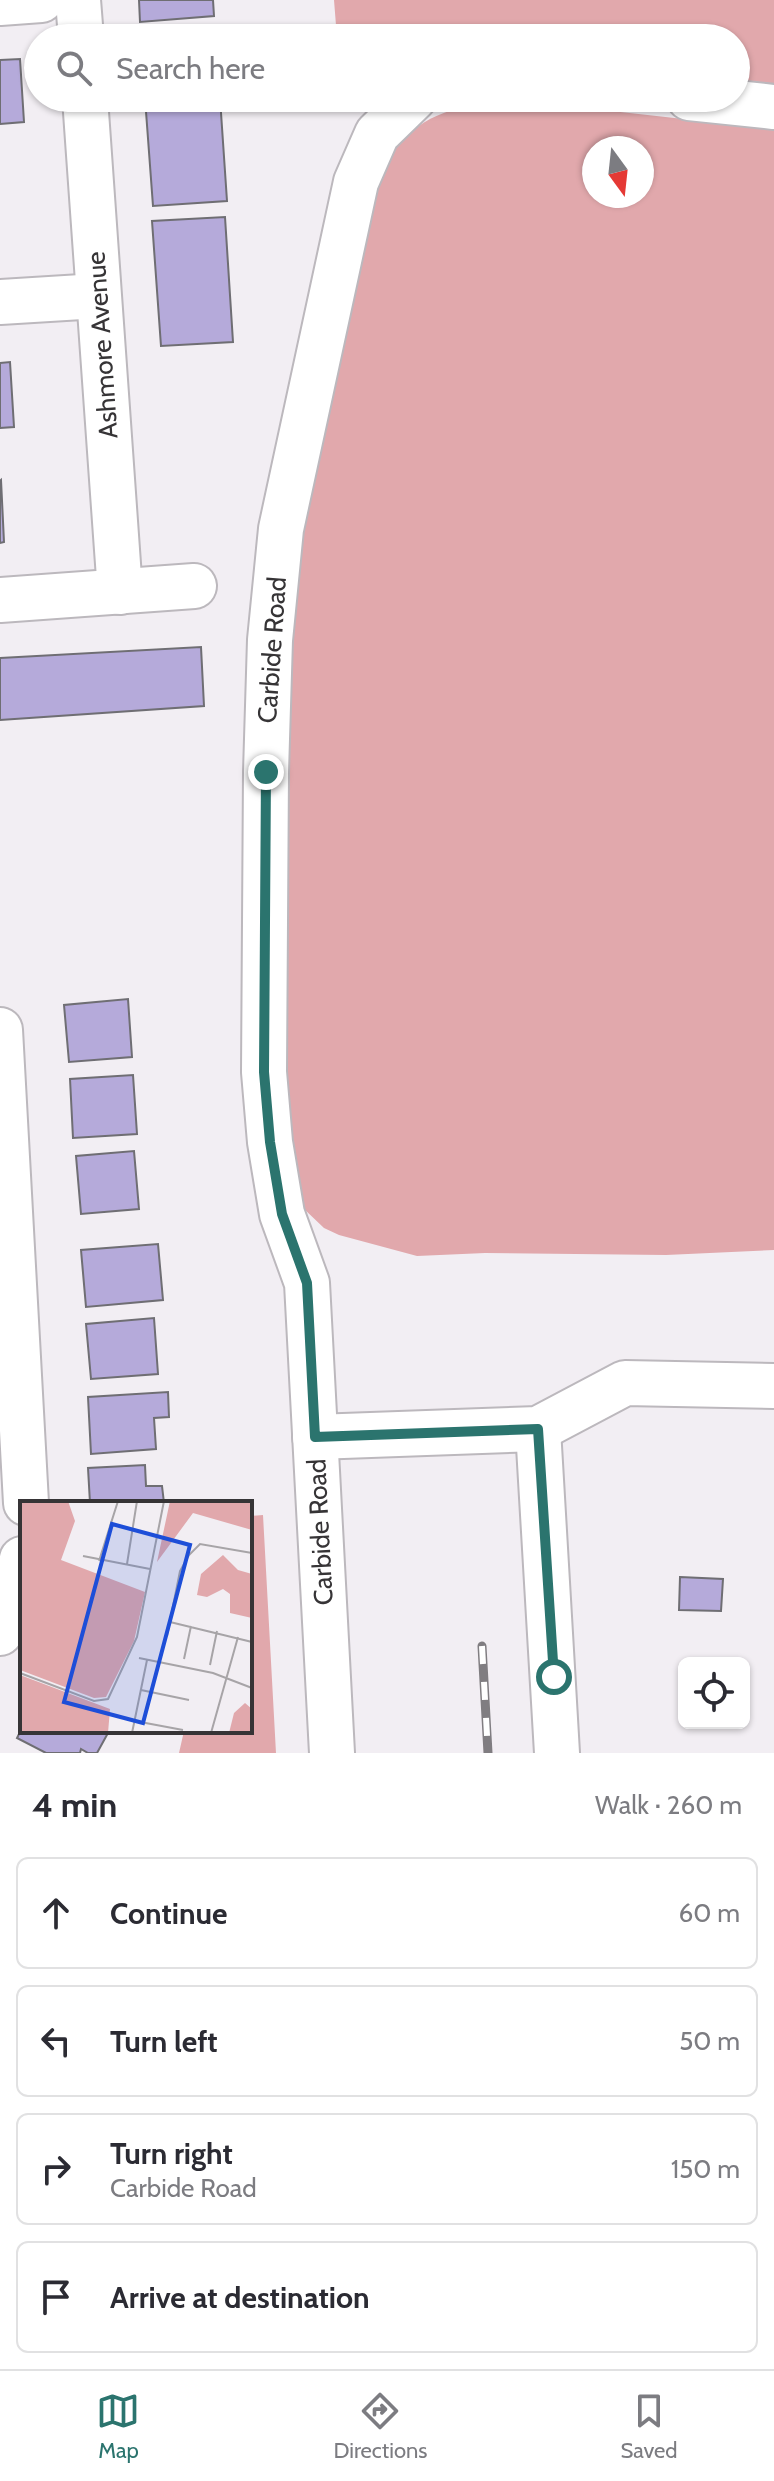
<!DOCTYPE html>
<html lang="en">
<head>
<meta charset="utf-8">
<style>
  :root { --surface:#fff; --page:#f7f7f7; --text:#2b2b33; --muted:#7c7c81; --line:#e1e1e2; --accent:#2b746e }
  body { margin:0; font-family:Cabin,sans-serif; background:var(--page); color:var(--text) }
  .controls { position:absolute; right:24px; bottom:24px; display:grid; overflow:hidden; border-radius:12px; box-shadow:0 2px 6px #0004 }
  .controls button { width:72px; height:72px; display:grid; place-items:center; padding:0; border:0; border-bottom:2px solid var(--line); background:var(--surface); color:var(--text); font:40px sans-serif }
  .compass { position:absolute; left:582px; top:136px; width:72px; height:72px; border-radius:50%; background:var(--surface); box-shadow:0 2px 6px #0004; rotate:165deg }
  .stop { position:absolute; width:24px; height:24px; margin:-18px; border:6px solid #2b746e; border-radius:50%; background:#fff }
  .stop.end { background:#2b746e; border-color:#fff; box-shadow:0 2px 8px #0008 }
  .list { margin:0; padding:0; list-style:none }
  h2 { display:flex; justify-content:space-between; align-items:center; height:104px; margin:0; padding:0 32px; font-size:34px }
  h2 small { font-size:26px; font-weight:400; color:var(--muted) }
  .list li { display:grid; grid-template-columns:52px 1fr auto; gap:24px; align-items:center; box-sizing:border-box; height:112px; margin:0 16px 16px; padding:0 16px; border:2px solid var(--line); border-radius:12px }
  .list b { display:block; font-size:30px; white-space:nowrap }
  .list p { margin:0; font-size:26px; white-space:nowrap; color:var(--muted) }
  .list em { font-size:26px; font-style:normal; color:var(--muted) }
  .icon { flex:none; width:44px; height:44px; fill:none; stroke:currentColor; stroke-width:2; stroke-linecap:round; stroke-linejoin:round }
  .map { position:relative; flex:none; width:774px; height:1753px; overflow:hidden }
  .search { position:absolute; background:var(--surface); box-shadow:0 2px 6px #0004; left:24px; right:24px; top:24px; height:88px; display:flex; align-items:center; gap:20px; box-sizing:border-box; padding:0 28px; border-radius:44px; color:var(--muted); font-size:30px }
  .sheet { height:616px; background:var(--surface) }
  nav { display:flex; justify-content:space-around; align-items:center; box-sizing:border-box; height:112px; border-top:2px solid var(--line); background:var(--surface); font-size:22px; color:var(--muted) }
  nav a { display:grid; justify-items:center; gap:4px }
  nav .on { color:var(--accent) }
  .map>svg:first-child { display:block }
</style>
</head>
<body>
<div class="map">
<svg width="774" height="1753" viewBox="0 0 774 1753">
  <rect width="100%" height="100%" fill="#f2eef3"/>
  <g fill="#e1a8ac" fill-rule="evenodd">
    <path d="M334,0H774V91L736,87V38H337Z"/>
    <path d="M513,100L774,129V1250L666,1255L485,1253L417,1256L339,1235L324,1228L303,1208L280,1072L285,735L302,539L379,182C386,170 391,153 400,143C431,108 470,105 513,100ZM594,148H642V196H594Z"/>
    <path d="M263,1515L276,1753H179L184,1731H250V1516Z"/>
  </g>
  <g fill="#b5aada" stroke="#6f6e73" stroke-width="2">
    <path d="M139,0H213L214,16L140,22Z"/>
    <path d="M215,33L216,38H150Z"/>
    <path d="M20,59L24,122L0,124V60Z"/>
    <path d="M145,98H220L227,201L153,206Z"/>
    <path d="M225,217L233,342L161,346L152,221Z"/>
    <path d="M10,362L14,427L0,428V363Z"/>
    <path d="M1,480L4,542L0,543V481Z"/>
    <path d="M201,647L204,706L0,720V658Z"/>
    <path d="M128,999L132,1057L69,1062L64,1005Z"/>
    <path d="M133,1075L137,1134L73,1138L70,1079Z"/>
    <path d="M134,1151L139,1209L81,1214L76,1156Z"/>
    <path d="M158,1244L163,1300L86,1307L81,1250Z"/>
    <path d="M154,1318L158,1374L91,1379L86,1324Z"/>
    <path d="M168,1392L169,1417L154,1418L156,1449L91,1454L88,1397Z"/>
    <path d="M145,1465L146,1486H162L164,1503H90L88,1468Z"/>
    <path d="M680,1577L723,1579L721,1611L679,1610Z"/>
    <path d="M22,1728V1731H103L108,1733L97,1753H88L81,1749L80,1753H46L17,1738Z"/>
  </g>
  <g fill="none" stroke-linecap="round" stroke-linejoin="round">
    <defs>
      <g id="minor">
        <path d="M78,0L81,38"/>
        <path d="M0,3L41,0"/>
        <path d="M85,98L120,592"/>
        <path d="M689,98L774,107"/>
        <path d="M0,302L98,296"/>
        <path d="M0,600L194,586"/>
        <path d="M0,1030L26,1503"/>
        <path d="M538,1429L557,1753"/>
        <path d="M315,1437L538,1429L625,1383L774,1386"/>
        <path d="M0,1633L10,1608L22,1559"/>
        <path d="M332,1753L307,1283L282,1214L270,1142L264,1072L266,772L270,640L281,529L356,182L377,134L414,98"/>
      </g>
    </defs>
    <use href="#minor" stroke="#bcb8bd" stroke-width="48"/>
    <use href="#minor" stroke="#fff" stroke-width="44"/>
    <defs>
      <path id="rail" d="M482,1646L488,1753"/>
    </defs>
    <use href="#rail" stroke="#807d81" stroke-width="9"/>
    <use href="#rail" stroke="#fff" stroke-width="6" stroke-dasharray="18" stroke-linecap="butt"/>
  </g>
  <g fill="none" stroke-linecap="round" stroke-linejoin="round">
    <path stroke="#2b746e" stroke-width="10" d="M266,772L264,1072L270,1142L282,1214L307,1283L315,1437L538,1429L554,1677"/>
  </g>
  <g text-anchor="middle" stroke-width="7" stroke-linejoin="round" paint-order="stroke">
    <g font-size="26" fill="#363436" stroke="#fff">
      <text transform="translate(102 345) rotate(-94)" y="9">Ashmore Avenue</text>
      <text transform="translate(272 650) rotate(-86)" y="9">Carbide Road</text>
      <text transform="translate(320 1532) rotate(-93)" y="9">Carbide Road</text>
    </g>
  </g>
  <g transform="translate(20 1501)">
    <rect width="232" height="232" fill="#f2eef3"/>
    <path d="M0,0H48L55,20L41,59L125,91L114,140L86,196L74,197L0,169ZM150,0H232V29L173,12L137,61ZM203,54L218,69L232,73V117L210,112V93L203,88L187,96L177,94L181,73ZM0,174L90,208L88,232H0ZM225,202L232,208V232H209L214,212Z" fill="#e1a8ac"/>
    <path fill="none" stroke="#a7a4a7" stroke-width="2" d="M63,55L130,68M79,60L98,0M107,63L117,0M150,121L232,141M147,135L160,70L169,54L180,43L232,52M119,157L193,172L232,187M164,158L171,125M190,164L197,130M0,172L74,200L88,198L117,136L144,0M121,189L169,199M115,220L163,229M112,232L127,159M191,232L218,136"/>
    <path fill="#1d4ed8" fill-opacity="0.15" stroke="#1d4ed8" stroke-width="4" d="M92,23L170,44L123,222L44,201Z"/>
    <rect width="232" height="232" fill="none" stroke="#363436" stroke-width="4"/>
  </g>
</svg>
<div class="controls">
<button><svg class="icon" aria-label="locate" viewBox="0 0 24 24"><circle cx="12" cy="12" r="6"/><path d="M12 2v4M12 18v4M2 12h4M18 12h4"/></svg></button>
</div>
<svg class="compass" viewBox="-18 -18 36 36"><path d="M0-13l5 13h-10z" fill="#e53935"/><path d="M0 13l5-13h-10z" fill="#7c7c81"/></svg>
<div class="stop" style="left:554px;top:1677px"></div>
<div class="stop end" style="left:266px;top:772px"></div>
<div class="search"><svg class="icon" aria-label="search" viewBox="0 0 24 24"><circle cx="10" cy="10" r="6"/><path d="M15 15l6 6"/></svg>Search here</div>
</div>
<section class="sheet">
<h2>4 min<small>Walk · 260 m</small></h2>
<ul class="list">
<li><svg class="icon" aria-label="ahead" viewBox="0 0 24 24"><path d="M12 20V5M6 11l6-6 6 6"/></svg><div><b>Continue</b></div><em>60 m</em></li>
<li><svg class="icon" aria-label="left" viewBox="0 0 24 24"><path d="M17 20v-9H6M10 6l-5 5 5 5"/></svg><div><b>Turn left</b></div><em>50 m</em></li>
<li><svg class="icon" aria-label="right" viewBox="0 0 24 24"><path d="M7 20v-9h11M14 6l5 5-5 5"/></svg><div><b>Turn right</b><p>Carbide Road</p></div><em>150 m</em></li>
<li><svg class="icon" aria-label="arrive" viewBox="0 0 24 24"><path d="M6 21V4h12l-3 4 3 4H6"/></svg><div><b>Arrive at destination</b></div></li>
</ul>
</section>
<nav>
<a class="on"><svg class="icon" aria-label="map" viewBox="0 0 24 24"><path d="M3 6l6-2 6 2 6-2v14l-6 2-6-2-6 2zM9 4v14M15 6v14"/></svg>Map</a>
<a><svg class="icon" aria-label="directions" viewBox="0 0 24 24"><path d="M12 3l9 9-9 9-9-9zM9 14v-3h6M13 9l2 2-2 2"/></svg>Directions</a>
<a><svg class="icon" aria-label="saved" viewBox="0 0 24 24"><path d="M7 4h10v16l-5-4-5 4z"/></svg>Saved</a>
</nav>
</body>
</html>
